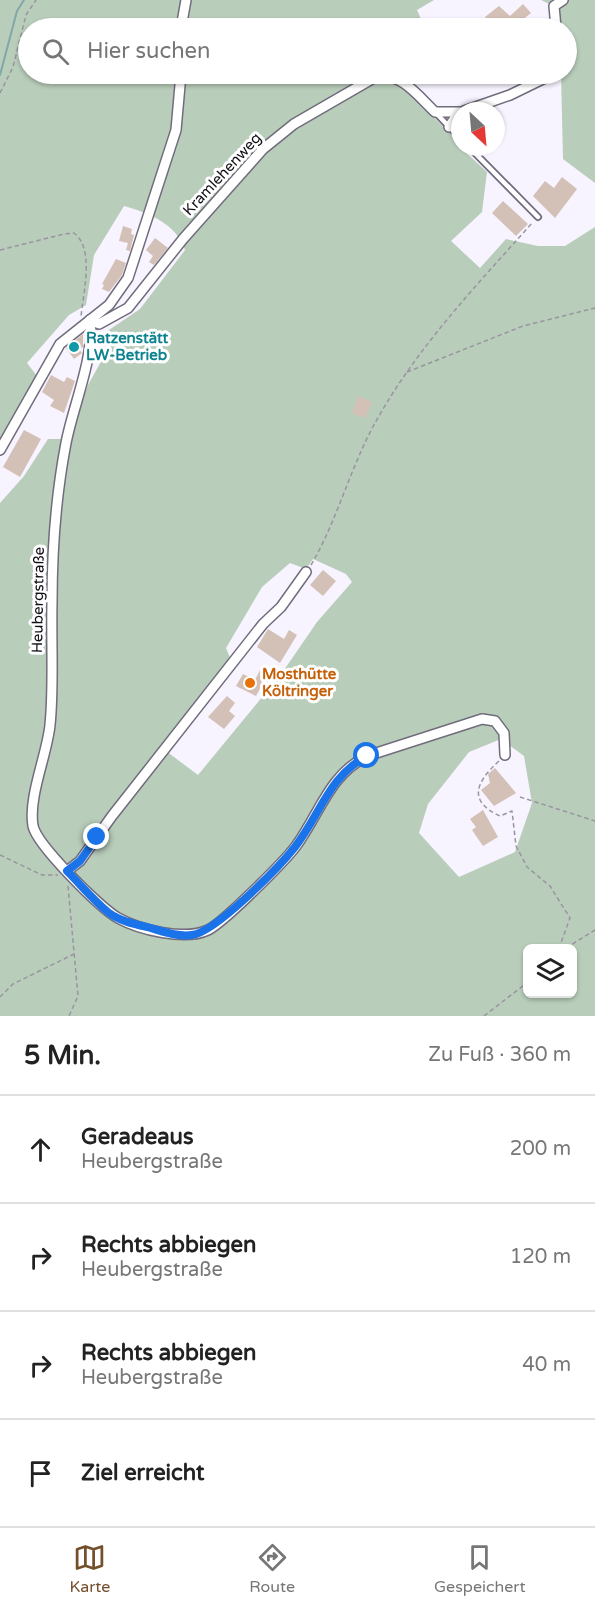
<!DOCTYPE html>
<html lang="de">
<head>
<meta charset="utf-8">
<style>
  :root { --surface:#fff; --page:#f2f2f2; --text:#222; --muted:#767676; --line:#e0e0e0; --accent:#754f2b }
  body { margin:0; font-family:"Varela Round",sans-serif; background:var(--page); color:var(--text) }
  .controls { position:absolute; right:18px; bottom:18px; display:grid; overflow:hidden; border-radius:9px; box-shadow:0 2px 4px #0004 }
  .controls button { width:54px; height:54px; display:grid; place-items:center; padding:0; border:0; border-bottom:2px solid var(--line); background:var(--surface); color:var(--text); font:30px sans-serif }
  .compass { position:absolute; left:451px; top:102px; width:54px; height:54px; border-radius:50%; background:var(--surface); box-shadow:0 2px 4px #0004; rotate:154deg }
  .stop { position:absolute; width:18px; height:18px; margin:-14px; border:4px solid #1a73e8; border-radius:50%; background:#fff }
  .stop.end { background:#1a73e8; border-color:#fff; box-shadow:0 2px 6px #0008 }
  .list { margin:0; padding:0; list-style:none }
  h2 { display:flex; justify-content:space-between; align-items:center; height:78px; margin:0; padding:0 24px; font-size:26px }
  h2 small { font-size:20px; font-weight:400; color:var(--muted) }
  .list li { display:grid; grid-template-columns:39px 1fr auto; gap:18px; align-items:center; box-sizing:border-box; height:108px; padding:0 24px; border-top:2px solid var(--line) }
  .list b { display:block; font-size:22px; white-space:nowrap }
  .list p { margin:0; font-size:20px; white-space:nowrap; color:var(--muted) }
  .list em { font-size:20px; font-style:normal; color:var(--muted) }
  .icon { flex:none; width:33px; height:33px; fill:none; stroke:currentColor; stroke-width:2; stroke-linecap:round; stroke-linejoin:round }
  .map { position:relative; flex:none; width:595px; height:1016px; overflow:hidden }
  .search { position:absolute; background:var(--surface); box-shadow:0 2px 4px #0004; left:18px; right:18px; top:18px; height:66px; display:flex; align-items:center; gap:15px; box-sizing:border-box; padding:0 21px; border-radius:33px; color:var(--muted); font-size:22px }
  .sheet { height:510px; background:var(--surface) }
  nav { display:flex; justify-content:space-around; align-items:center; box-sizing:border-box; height:84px; border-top:2px solid var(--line); background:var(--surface); font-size:16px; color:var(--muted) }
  nav a { display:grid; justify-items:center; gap:3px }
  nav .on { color:var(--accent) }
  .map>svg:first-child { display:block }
</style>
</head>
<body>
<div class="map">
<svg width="595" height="1016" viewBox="0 0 595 1016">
  <rect width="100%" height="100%" fill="#f7f3ff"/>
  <g fill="#b9cdbb" fill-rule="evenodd">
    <path d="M0,0H434L417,10L425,28H28V74H379L406,89L460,144V147L487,172L482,212L451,241L480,268L506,239L538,246H565L595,227V1016H0V503L24,476L48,439H66L88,385L108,349L103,334L140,309L185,250C176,223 148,213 124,206L94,255L86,305L69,315L27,363L37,376L0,443ZM313,559L346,574L352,582L317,622L282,673L198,775L162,748L231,660L226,648L262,587L290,563L306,569ZM501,739L524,756L532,803L515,852L459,877L419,833L428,804L469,752ZM528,948H572V993H528Z"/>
    <path d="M541,0H595V183L563,159L561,74H566V28H560V9Z"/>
  </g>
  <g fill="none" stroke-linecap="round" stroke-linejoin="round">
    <path stroke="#81a7a9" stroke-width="2" d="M0,75L17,11L24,0"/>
  </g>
  <g fill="#d3c0b6">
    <path d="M523,4L531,13L520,22L525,28H494L485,17L499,6L510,16Z"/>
    <path d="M562,177L577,189L555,218L533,196L545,181L554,188Z"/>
    <path d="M503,201L528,224L516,236L492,213Z"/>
    <path d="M123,226L132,229L131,234L134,235L130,251L126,250L128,243L119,241Z"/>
    <path d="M155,238L168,248L154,265L149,262L153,256L146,250Z"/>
    <path d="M116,259L126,263L122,275L109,292L102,289L104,285L102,284Z"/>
    <path d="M83,334V347L79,349L82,353L74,359L66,348Z"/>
    <path d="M51,375L64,382L67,377L75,381L64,413L50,406L54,400L42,392Z"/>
    <path d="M358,396L372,402L365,418L352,413Z"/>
    <path d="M24,430L41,439L20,477L3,467Z"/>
    <path d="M323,570L336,581L323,596L310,585Z"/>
    <path d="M268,629L284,639L289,630L297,635L280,663L257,647Z"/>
    <path d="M261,668L269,672L256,696L236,686L243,674L255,680Z"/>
    <path d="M227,696L235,703L229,711L235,716L224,729L208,717Z"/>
    <path d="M495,768L516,793L494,806L481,790L490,783L488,774Z"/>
    <path d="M483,810L498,837L483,846L472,830L476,827L470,819Z"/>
  </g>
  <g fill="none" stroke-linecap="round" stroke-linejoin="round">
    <defs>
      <g id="service">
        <path d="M435,112L460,138"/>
        <path d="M469,147L538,217"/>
      </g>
      <g id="minor">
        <path d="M181,28L186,0"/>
        <path d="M556,28L554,6L563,0"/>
        <path d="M464,111L510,95L553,74"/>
        <path d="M449,127L458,113"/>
        <path d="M90,320C95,356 73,406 66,443C56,495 52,550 52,603C51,644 54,685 50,725C47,755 28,797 33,826C37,845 100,908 118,918C140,930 185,941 208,930C224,922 284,862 296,846C320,813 329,775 367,756L482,719L495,721L504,733L505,755"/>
        <path d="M90,320L99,324L128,308L183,239L263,149L294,124L377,76C402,73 418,96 435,112H460"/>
        <path d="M0,450L60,344L109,305L128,278L176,130L181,74"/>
        <path d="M67,871L80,861L112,816L263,624L281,607L306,572"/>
      </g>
    </defs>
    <use href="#service" stroke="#716c7c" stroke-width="8"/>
    <use href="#minor" stroke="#716c7c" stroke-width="12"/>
    <g stroke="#98959f" stroke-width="1.5" stroke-dasharray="4.5 3" stroke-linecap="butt">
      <path d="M0,93L13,67L26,15L36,0"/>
      <path d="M0,250L64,234L74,233C95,249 83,293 81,317"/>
      <path d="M407,372L523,326L595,308"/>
      <path d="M311,565C337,521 350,468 375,423C417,347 476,286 533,222"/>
      <path d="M499,761C476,782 467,801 500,816L512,811L516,846L527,867L550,886L570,918L559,948"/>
      <path d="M520,797L595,821"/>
      <path d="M0,855L42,875H58"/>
      <path d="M68,886L78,996L69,1016"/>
      <path d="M566,948L595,930"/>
      <path d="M0,997L13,984L74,954"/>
      <path d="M484,1016L528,982"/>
    </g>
    <use href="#service" stroke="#fff" stroke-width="4.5"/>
    <use href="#minor" stroke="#fff" stroke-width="9"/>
  </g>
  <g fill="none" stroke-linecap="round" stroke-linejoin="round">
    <path stroke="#1a73e8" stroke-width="8" d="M97,837L80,861L67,871C81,885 94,901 109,913C120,921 134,924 147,927C162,931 177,937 192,935C216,932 279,867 295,847C320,815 329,776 367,756"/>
  </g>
  <circle fill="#0f9aa8" stroke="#fff" stroke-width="2" cx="74" cy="347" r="6"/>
  <circle fill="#e8710a" stroke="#fff" stroke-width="2" cx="250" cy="683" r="6"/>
  <g text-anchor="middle" stroke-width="6" stroke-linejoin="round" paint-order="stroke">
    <g font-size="15" fill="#110f15" stroke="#fff">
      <text transform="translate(222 174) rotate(-47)" y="5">Kramlehenweg</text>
      <text transform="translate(38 600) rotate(-89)" y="5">Heubergstraße</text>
    </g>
    <g font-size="15" font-weight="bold" fill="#0d838f" stroke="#fff" text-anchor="start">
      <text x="86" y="343">Ratzenstätt<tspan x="86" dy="17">LW-Betrieb</tspan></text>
    </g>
    <g font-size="15" font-weight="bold" fill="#c56008" stroke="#fff" text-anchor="start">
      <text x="262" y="679">Mosthütte<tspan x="262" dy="17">Költringer</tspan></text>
    </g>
  </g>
</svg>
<div class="controls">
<button><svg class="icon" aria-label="layers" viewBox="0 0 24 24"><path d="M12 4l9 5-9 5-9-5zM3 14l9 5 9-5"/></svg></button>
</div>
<svg class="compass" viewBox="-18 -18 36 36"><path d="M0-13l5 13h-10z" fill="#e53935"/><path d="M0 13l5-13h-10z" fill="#767676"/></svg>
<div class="stop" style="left:367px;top:756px"></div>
<div class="stop end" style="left:97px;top:837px"></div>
<div class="search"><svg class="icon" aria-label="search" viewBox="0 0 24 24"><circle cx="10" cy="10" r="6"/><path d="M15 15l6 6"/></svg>Hier suchen</div>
</div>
<section class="sheet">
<h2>5 Min.<small>Zu Fuß · 360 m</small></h2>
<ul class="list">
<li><svg class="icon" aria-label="ahead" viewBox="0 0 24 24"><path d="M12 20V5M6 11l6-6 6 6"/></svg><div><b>Geradeaus</b><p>Heubergstraße</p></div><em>200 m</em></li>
<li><svg class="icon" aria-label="right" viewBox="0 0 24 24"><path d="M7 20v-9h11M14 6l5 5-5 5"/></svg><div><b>Rechts abbiegen</b><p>Heubergstraße</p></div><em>120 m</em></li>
<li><svg class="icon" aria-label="right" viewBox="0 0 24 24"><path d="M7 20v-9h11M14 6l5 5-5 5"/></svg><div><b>Rechts abbiegen</b><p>Heubergstraße</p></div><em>40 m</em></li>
<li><svg class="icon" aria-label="arrive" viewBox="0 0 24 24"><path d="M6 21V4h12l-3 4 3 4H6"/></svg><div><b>Ziel erreicht</b></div></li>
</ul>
</section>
<nav>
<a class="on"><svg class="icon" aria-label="map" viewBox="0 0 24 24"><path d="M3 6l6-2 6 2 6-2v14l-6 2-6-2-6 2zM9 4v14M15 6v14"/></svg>Karte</a>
<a><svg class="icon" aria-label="directions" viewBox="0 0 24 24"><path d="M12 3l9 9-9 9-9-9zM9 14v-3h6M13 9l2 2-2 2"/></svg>Route</a>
<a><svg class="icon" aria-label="saved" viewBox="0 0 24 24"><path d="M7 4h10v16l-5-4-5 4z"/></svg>Gespeichert</a>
</nav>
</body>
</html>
